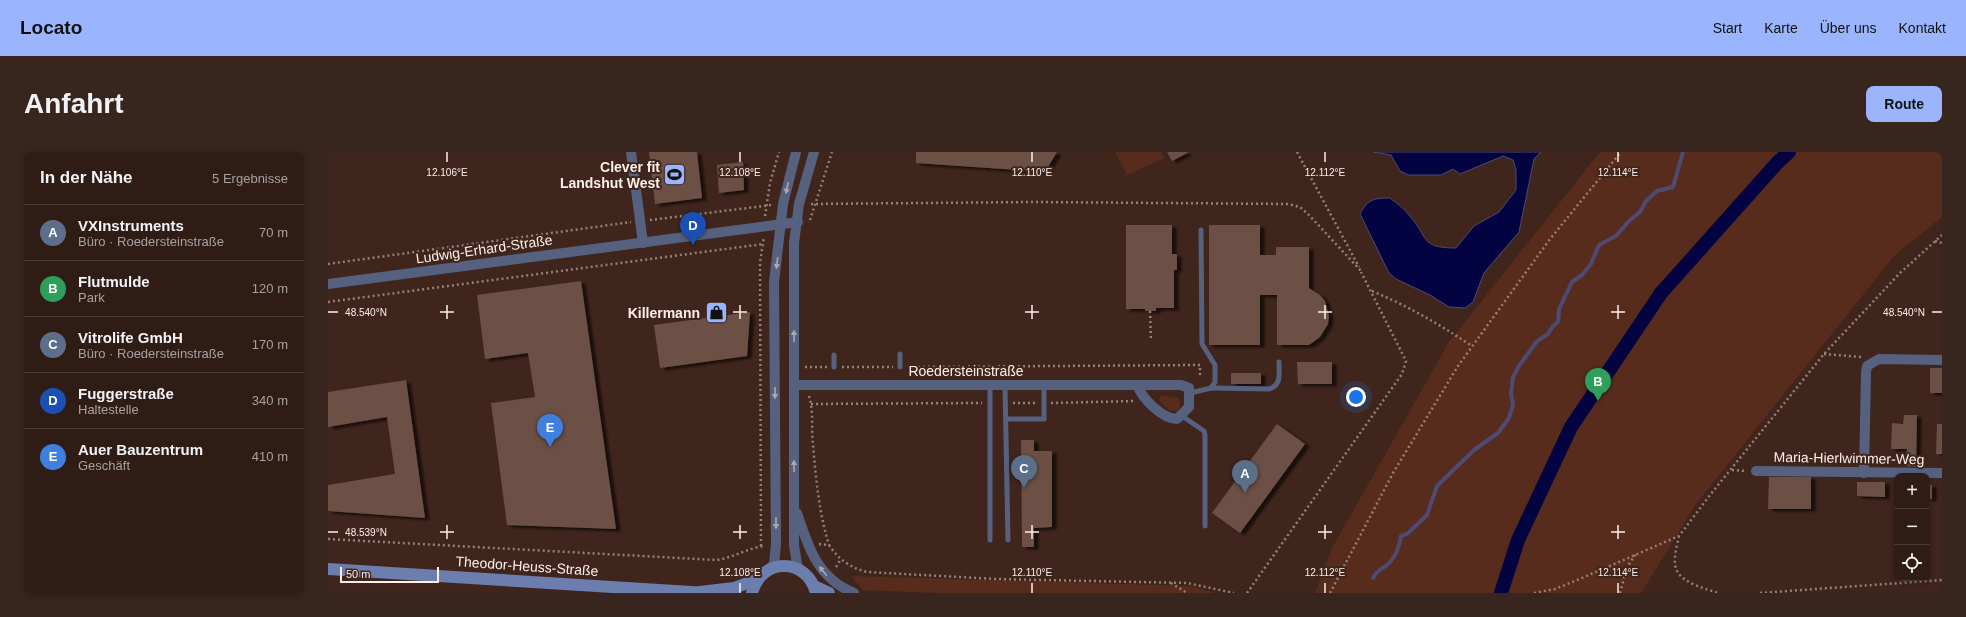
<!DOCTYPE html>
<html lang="de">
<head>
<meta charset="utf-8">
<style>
  :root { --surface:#2f1c15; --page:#37251e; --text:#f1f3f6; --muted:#a7a1a0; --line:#4a3a34; --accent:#9ab5fd }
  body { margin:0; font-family:Helvetica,sans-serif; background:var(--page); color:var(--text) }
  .controls { position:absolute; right:12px; bottom:12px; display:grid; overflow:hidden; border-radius:8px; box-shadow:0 2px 6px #0003 }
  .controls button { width:36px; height:36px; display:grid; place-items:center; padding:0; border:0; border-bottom:1px solid var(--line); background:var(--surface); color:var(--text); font:20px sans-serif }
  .scale { position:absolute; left:12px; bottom:10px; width:99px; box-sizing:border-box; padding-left:4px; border:2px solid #fdefea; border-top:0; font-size:11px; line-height:14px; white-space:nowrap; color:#fdefea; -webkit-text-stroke:3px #3f251c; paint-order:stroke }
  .you { position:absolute; left:1028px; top:245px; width:14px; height:14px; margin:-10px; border:3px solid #fff; border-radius:50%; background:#1a73e8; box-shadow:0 0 0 6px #1a73e833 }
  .badge { display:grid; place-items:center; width:26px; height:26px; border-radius:50%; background:var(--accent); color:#fff; font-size:13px; font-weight:700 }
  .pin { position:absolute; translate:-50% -33px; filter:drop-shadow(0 1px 2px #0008) }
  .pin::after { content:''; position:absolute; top:21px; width:14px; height:12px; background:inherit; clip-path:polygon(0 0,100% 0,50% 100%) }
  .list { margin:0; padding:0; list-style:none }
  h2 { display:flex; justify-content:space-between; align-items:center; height:52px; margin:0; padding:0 16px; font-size:17px }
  h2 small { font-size:13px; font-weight:400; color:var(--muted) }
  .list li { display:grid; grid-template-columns:26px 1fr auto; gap:12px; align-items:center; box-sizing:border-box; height:56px; padding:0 16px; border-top:1px solid var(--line) }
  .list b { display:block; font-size:15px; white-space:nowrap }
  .list p { margin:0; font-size:13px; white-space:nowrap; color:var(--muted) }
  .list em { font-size:13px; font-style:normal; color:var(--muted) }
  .icon { flex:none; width:22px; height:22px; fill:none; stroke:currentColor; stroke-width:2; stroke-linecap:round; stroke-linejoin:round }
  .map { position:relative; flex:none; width:1614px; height:441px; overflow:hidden; border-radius:8px }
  header { display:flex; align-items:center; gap:24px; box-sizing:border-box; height:56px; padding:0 20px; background:var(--accent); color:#111 }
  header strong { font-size:19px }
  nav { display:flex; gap:22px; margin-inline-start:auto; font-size:14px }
  .intro { display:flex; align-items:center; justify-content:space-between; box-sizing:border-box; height:96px; padding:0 24px }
  h1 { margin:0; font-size:28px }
  .button { padding:10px 18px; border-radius:8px; background:var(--accent); color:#111; font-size:14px; font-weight:700 }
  main { display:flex; gap:24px; padding:0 24px }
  aside { flex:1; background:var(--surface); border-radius:8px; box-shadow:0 2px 6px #0003 }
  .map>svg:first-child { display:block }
</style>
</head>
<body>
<header>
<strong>Locato</strong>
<nav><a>Start</a><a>Karte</a><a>Über uns</a><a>Kontakt</a></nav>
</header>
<div class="intro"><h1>Anfahrt</h1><a class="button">Route</a></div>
<main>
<aside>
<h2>In der Nähe<small>5 Ergebnisse</small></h2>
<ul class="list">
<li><span class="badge" style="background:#5c6f8a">A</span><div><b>VXInstruments</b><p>Büro · Roedersteinstraße</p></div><em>70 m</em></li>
<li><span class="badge" style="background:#2e9e5b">B</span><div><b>Flutmulde</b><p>Park</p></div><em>120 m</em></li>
<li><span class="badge" style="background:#5c6f8a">C</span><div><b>Vitrolife GmbH</b><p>Büro · Roedersteinstraße</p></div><em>170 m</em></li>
<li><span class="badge" style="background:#1a4fb4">D</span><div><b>Fuggerstraße</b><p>Haltestelle</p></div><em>340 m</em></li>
<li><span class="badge" style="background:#3f7fe0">E</span><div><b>Auer Bauzentrum</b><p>Geschäft</p></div><em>410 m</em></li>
</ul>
</aside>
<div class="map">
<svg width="1614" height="441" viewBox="0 0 1614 441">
  <defs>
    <filter id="shadow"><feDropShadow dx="4.5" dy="2.5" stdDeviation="1" flood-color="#0009"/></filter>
  </defs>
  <rect width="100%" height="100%" fill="#3f251c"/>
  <g fill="#572c1d">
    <path d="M787,0H833L837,6L799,23Z"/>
    <path d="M1272,0H1614V65L1566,104L1368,352L1313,441H987L1004,396L1121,190Z"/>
    <path d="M833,243L850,246L852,251L851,257L848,259L841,258L831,248Z"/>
    <path d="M523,424L863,434L887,441H610L535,438Z"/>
  </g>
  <path fill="#040341" stroke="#4f4a74" d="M1045,0H1213L1206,7L1191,80L1156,121L1145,150L1137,156L1121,155L1102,143L1068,127L1061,121L1032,62C1040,47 1046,46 1062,46C1068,51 1076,56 1081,63C1101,85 1091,96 1128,96L1146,74L1171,60L1188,38V18L1185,8L1175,4L1132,22L1125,17L1113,23H1080L1072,19L1063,3Z"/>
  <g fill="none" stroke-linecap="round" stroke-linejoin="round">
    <path stroke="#4f4a74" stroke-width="4" d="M1045,426C1049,418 1053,418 1059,413C1067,406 1072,394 1073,384L1079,382L1099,363L1109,334L1146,298L1170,281L1181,266L1185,253L1183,241L1185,225L1191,214L1209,189L1220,182L1225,174L1230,170L1231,157L1244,130L1254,123L1263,112L1271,93L1288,84L1301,69L1312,60L1318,49L1329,39L1345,35L1355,0"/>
    <path stroke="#040341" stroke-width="14" d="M1173,441L1190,388L1243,275L1333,141L1450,10L1461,0"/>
  </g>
  <g fill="#6c4f45" filter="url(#shadow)">
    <path d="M321,0H369L374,46L327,52Z"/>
    <path d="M588,0H729L717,20L588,11Z"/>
    <path d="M839,0H861L844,9Z"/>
    <path d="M415,10L416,38L391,41L389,13Z"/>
    <path d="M798,73H844V102H849V118H846V156H828V159H817V157H798Z"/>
    <path d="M881,73H932V103H948V95H981V136L992,143L997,149L1001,164L1000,172L992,185L981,193H949V143H932V193H881Z"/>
    <path d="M253,129L288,377L179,373L163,251L207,245L200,201L157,207L149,143Z"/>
    <path d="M422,160L419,204L332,216L326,173Z"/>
    <path d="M969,210H1004V232H970Z"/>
    <rect x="1602" y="216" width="12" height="25"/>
    <rect x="903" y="221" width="30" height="11"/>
    <path d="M78,228L97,366L0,359V333L67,322L59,265L0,275V240Z"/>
    <path d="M1576,263H1589L1588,315L1578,314L1579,297H1563L1564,271L1575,272Z"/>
    <path d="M949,272L977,292L912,381L884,361Z"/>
    <path d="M1609,272H1614V302H1608Z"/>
    <path d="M693,288H706V299H724V375L706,376V395H694Z"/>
    <path d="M1441,325H1483V357H1440Z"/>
    <path d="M1529,330H1557V345L1529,344Z"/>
    <rect x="1599" y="333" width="5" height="14"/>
  </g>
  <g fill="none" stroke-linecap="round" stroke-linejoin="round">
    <g stroke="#95817a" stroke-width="2.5" stroke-dasharray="2 3" stroke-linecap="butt">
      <path d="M969,0L1031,115"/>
      <path d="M483,52L706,50L960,52L972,55L980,62L1034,120"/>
      <path d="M437,64L442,31L451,0"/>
      <path d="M322,68L444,53"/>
      <path d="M482,68L504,0"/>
      <path d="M1607,89L1614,91"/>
      <path d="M0,112L303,70"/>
      <path d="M1044,139C1082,155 1109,171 1144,194"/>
      <path d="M0,150L435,92"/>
      <path d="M822,159L823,189"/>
      <path d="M1496,202L1533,205"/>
      <path d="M477,215H499"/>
      <path d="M514,215H565"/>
      <path d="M580,215L872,213V226"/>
      <path d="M481,244C486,260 483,277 485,293C488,327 491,361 501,393"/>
      <path d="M685,251H708"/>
      <path d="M723,251L806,249"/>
      <path d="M483,252L654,251"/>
      <path d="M1404,318L1419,319"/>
      <path d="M1351,384C1349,394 1344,409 1349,419C1355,431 1378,437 1390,441"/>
      <path d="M0,387L388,408C405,406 420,396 436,394"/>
      <path d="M491,392L501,393C510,407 523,416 539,420L668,427L859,431L906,441"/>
      <path d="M433,394L432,110L436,85"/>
      <path d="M508,415L513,407"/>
      <path d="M843,431L859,441"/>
      <path d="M919,441L1074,222L1078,209L1033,120"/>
      <path d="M1002,441L1065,321L1130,214L1222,87L1293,0"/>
      <path d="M1206,441L1227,437L1247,429L1351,384L1382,343L1496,202L1572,121L1614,83"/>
      <path d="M1292,441L1299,415L1308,402"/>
      <path d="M1432,441L1614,428"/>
    </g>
    <g stroke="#56617f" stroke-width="5">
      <path d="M572,202V215"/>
      <path d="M506,203V215"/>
      <path d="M662,233V388"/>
      <path d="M677,233L680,388"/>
      <path d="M883,236L941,237C954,233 951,221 951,210"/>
      <path d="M862,241L883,236L887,230V213L874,192L873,78"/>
      <path d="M854,264L876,279L877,283V374"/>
      <path d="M679,267H716V233"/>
    </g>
    <g stroke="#56617f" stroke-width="10">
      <path d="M303,0L315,91"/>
      <path d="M0,132L470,70"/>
      <path d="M466,233H853L861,236V255L849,267C834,267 814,246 809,233"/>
      <path d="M1428,319L1614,321"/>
      <path d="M1536,321L1538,220L1539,214L1551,207L1614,208"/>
      <path d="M469,361C480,395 490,427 526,441"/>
      <path d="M441,417L446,412L448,392L446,130L455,52L468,0"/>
      <path d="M471,417L469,412L466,393V91L471,52L486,0"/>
    </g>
    <g stroke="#6c7ead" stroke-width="12">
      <path d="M0,417L379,441"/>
      <path d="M486,434L501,441"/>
      <path d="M372,440L406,436L430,427"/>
      <path d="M424,441C433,405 479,405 488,441"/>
    </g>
  </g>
  <defs><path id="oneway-solid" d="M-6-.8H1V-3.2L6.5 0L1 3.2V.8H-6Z"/></defs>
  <g fill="#aaa8b4">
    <use href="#oneway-solid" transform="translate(459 36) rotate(102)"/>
    <use href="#oneway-solid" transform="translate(449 111) rotate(97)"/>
    <use href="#oneway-solid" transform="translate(466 184) rotate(-90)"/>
    <use href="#oneway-solid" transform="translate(447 241) rotate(90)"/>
    <use href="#oneway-solid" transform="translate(466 314) rotate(-90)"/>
    <use href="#oneway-solid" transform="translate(448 371) rotate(90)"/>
    <use href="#oneway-solid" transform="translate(495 419) rotate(-129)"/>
  </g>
  <path fill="none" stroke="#fdefea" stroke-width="1.5" d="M119,0V10M412,0V10M704,0V10M997,0V10M1290,0V10M119,153V167M412,153V167M704,153V167M997,153V167M1290,153V167M0,160H10M112,160H126M405,160H419M697,160H711M990,160H1004M1283,160H1297M1604,160H1614M119,373V387M412,373V387M704,373V387M997,373V387M1290,373V387M0,380H10M112,380H126M405,380H419M697,380H711M990,380H1004M1283,380H1297M412,431V441M704,431V441M997,431V441M1290,431V441"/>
  <defs>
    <symbol id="stadium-square" viewBox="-11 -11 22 22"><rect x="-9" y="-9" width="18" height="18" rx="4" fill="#9ab5fd" stroke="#3f251c"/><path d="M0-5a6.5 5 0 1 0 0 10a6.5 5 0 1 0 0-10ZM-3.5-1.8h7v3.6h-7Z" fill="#111"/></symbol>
    <symbol id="shop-square" viewBox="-11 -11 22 22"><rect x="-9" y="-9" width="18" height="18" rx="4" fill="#9ab5fd" stroke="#3f251c"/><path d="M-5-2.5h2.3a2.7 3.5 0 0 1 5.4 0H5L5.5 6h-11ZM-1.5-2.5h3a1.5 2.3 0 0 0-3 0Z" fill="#111"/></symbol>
  </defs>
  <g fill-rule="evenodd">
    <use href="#stadium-square" x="334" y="10" width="25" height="25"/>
    <use href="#shop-square" x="376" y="148" width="25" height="25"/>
  </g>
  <g text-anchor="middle" stroke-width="4" stroke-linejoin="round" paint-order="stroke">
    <g font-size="14" font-weight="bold" fill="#fdefea" stroke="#3f251c" text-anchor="end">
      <text x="332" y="20">Clever fit<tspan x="332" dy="16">Landshut West</tspan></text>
      <text x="372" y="166">Killermann</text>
    </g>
    <g font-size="14" fill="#fdefea" stroke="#3f251c">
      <text transform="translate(156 97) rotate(-8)" y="5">Ludwig-Erhard-Straße</text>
      <text x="638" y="224">Roedersteinstraße</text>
      <text transform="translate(1521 306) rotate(1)" y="5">Maria-Hierlwimmer-Weg</text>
      <text transform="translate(199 414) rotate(4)" y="5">Theodor-Heuss-Straße</text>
    </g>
  </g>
  <g font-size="10" text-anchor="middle" fill="#fdefea" stroke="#3f251c" stroke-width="4" stroke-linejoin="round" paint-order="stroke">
    <text x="119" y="24">12.106°E</text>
    <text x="412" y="24">12.108°E</text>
    <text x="704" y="24">12.110°E</text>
    <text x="997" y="24">12.112°E</text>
    <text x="1290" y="24">12.114°E</text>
    <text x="38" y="164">48.540°N</text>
    <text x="1576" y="164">48.540°N</text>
    <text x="38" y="384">48.539°N</text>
    <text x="412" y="424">12.108°E</text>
    <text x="704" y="424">12.110°E</text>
    <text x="997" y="424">12.112°E</text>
    <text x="1290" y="424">12.114°E</text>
  </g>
</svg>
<div class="controls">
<button>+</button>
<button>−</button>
<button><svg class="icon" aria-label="locate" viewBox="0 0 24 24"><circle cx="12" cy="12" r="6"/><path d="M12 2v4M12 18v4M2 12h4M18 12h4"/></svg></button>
</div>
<div class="scale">50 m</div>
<div class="you"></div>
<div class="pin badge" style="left:917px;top:341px;background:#5c6f8a">A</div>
<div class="pin badge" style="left:1270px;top:249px;background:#2e9e5b">B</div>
<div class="pin badge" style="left:696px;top:336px;background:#5c6f8a">C</div>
<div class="pin badge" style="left:365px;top:93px;background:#1a4fb4">D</div>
<div class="pin badge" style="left:222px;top:295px;background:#3f7fe0">E</div>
</div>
</main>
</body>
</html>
